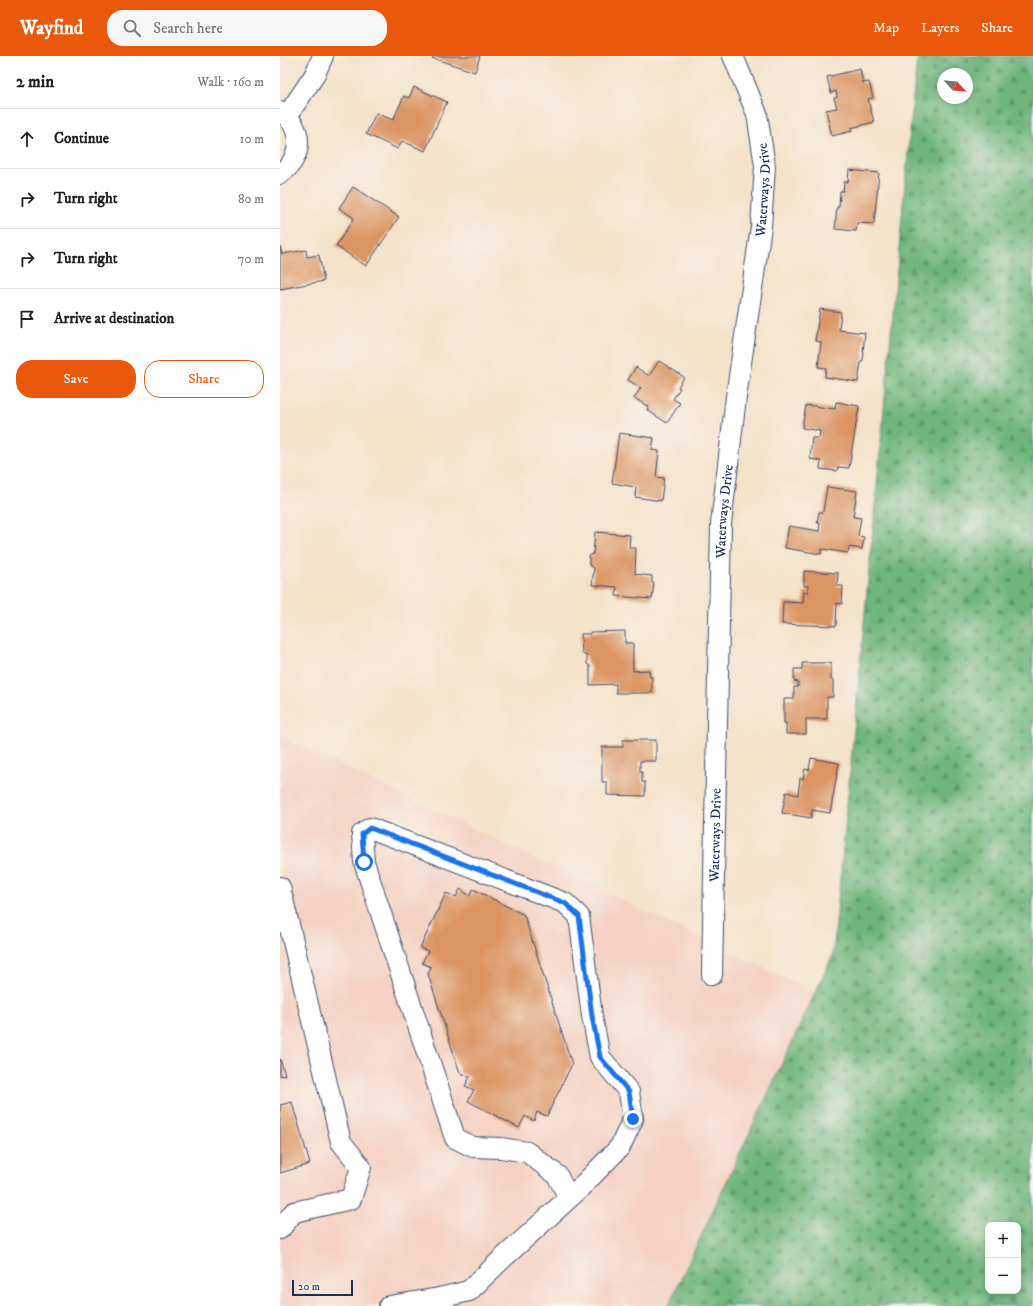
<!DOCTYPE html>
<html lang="en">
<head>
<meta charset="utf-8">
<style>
  :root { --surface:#fff; --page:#f6f6f6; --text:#222; --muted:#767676; --line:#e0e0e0; --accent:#ea580c }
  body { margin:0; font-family:"IM FELL DW Pica",serif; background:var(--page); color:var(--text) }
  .controls { position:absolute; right:12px; bottom:12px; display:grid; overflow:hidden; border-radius:8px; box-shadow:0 2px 6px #0003 }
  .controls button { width:36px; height:36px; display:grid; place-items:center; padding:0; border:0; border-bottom:1px solid var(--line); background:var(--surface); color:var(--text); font:20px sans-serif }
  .compass { position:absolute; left:657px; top:12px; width:36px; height:36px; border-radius:50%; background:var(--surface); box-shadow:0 2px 6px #0003; rotate:116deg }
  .scale { position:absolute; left:12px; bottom:10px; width:61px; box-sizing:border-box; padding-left:4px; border:2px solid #1b2f5e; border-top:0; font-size:11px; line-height:14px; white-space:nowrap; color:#1b2f5e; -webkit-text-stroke:3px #f7f3e8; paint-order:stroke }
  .stop { position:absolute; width:12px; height:12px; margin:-9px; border:3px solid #1a73e8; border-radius:50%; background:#fff }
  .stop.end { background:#1a73e8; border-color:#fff; box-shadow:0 1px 4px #0008 }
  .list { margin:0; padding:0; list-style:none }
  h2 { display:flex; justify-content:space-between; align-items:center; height:52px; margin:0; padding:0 16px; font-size:17px }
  h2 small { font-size:13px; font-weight:400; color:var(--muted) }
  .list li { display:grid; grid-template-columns:26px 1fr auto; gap:12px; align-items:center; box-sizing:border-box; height:60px; padding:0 16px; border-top:1px solid var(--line) }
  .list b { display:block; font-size:15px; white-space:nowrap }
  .list em { font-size:13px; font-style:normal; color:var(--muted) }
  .actions { display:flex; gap:8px; padding:12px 16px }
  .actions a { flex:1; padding:9px 0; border:1px solid var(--accent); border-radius:16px; text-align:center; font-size:14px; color:var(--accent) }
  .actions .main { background:var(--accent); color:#fff }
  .icon { flex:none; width:22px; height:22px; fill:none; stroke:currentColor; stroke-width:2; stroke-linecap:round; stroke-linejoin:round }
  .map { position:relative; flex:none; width:753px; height:1250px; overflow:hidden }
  header { display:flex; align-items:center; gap:24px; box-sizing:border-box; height:56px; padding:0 20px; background:var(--accent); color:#fff }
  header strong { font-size:19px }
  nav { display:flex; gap:22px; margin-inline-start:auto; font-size:14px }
  .search { width:280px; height:36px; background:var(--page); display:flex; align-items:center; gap:10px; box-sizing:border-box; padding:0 14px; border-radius:16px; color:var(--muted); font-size:15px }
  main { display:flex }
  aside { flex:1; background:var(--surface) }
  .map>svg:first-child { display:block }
</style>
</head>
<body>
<header>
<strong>Wayfind</strong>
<div class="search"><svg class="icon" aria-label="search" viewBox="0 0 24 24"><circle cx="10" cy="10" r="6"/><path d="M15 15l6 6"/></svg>Search here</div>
<nav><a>Map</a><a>Layers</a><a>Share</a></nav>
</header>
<main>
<aside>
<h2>2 min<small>Walk · 160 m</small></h2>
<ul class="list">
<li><svg class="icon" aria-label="ahead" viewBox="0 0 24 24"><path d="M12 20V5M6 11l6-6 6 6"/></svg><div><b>Continue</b></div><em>10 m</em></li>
<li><svg class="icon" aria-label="right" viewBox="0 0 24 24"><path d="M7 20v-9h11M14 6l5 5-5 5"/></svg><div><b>Turn right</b></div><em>80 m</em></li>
<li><svg class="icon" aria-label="right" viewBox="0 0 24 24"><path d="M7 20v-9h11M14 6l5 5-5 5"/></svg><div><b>Turn right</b></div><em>70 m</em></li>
<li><svg class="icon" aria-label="arrive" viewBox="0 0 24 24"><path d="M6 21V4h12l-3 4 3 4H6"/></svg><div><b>Arrive at destination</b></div></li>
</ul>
<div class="actions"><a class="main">Save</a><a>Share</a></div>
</aside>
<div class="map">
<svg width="753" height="1250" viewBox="0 0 753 1250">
  <defs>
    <pattern id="forest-firs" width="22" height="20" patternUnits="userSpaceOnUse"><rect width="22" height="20" fill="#6eb67c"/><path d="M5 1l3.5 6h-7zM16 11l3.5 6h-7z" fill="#5a9469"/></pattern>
  </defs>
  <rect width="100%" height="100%" fill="#f7f3e8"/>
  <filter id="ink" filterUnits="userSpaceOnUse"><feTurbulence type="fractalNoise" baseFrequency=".025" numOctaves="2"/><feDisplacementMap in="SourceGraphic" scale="8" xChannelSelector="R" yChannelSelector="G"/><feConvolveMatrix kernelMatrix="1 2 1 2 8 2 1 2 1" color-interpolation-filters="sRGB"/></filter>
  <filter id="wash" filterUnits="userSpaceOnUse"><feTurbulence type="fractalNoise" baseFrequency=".012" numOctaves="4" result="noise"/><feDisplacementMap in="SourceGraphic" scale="16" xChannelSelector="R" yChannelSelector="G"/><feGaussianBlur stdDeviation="0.9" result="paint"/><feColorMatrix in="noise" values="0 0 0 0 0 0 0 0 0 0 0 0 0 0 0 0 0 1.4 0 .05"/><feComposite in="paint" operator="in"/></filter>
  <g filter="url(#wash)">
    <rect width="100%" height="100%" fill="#f4e2c9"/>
    <path fill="#f5d2c3" d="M0,680L535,937L388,1250H0Z"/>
    <path fill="url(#forest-firs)" stroke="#44726d" fill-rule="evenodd" d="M637,0H753V1250H388L553,899ZM663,18H687V42H663ZM708,1169H738V1235H708Z"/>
    <g id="blocks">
      <g fill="#dc9464">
        <path d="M153,0H200L195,16L152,2Z"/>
        <path d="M580,13L583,27L589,26L593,42L588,43L594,66L571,72L572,75L552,80L546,54L557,52L554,42L557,41L556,35L551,37L547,21Z"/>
        <path d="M134,31L167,46L145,95L122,85L118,93L86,78L96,57L113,64L124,40L129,42Z"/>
        <path d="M569,114L599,117L594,168L577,167L576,175L555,173L557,151H559L560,135H563L564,126H568Z"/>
        <path d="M73,131L119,161L86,210L56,190L74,162L59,152Z"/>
        <path d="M0,190L2,198L26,194L27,201L39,199L44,225L0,233Z"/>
        <path d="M540,253L561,256L559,274L585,277L583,296L584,297L583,304L581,306L578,326L545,321L546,312L538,311L541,286L535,285Z"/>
        <path d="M379,305L404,321L398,331L400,332L393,343L400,347L387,367L367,354L369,351L354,342L361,332L348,324L356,311L369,320Z"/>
        <path d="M556,346L579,350L569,412L558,411L557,415L540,413L541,405L530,403L532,382H539L540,375L522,372L526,349L555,353Z"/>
        <path d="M339,377L374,382L372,394L379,395L376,421L384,422L381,445L355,441L356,431L332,427Z"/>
        <path d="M547,431L577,435L573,461L581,462L578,480L584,481L582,493L569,491L568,497L542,493L541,498L505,492L509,470L539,475L540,467H537L539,456H543Z"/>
        <path d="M315,476L350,479L349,492H356L355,518L372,520V527H374L372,543L336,540L337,531L312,529L314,512L309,509V500L313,498Z"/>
        <path d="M524,515L558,517L557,530H563L562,548L557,547L556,570L502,568L503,546L523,547L524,536H528V530H524Z"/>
        <path d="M345,575V587H353V615L369,614L370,621H372V637H336V628L310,629V610L307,608V600L304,599L302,597L301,578H310V576Z"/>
        <path d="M522,607H551V624H553V641H547V663H526V678H506V667H504V643H514V631H518V626L514,625V613H522Z"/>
        <path d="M343,684H376V705H360V716H362V726H365V740L327,739V726H322V691H343Z"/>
        <path d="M531,702L559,707L550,757L532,754L531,762L502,757L506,736L518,739L520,722L523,723L525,713L529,714Z"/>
        <path d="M180,833L190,840L193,833L244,859L292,1008L267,1060L257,1056L254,1065L245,1060L239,1072L188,1045L194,1034L185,1030L190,1021L180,1017L148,918L151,911L142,907L148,895L140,892L166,837L176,841Z"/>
        <path d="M0,1003L5,1019L0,1020Z"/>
        <path d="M12,1046L30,1108L0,1117V1049Z"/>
      </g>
    </g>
  </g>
  <g filter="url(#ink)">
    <use href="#blocks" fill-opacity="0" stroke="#3c4a6e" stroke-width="1"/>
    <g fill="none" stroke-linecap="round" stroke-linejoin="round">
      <defs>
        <g id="minor">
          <path d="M0,55C24,71 24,101 0,118"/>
          <path d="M7,60L34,20L43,0"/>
          <path d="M0,831L61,1086L81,1111L71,1143L14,1156L0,1173"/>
          <path id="s1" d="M432,919L441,468L456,341L481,171L485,110L477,58L453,0"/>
          <path d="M189,1235L222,1203L299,1133L340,1091L353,1063L349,1036L320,1001L312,960L299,860L285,847L90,772L82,778L84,806L175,1082L193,1091L221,1092L247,1096L277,1119L289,1142"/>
          <path d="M109,1250L159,1242L189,1235"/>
        </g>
      </defs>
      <use href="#minor" stroke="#3c4a6e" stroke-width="22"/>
      <use href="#minor" stroke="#fff" stroke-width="20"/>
    </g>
  </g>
  <g fill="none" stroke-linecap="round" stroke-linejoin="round" filter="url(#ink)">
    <path stroke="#1a73e8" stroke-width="5" d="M84,806L82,778L90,772L285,847L299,860L312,960L320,1001L349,1036L353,1063"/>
  </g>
  <g text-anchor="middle" stroke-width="3.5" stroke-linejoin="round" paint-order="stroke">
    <g font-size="14" fill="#1b2f5e" stroke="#f7f3e8">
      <text dy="5" stroke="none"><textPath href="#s1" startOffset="788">Waterways Drive</textPath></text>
      <text dy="5" stroke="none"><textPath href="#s1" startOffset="464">Waterways Drive</textPath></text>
      <text dy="5" stroke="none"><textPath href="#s1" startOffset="140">Waterways Drive</textPath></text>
    </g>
  </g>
</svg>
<div class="controls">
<button>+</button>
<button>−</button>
</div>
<svg class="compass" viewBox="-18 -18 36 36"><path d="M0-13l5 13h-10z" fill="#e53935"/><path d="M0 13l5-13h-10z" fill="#767676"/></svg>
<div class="scale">20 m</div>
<div class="stop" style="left:84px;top:806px"></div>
<div class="stop end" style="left:353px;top:1063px"></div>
</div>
</main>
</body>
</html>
